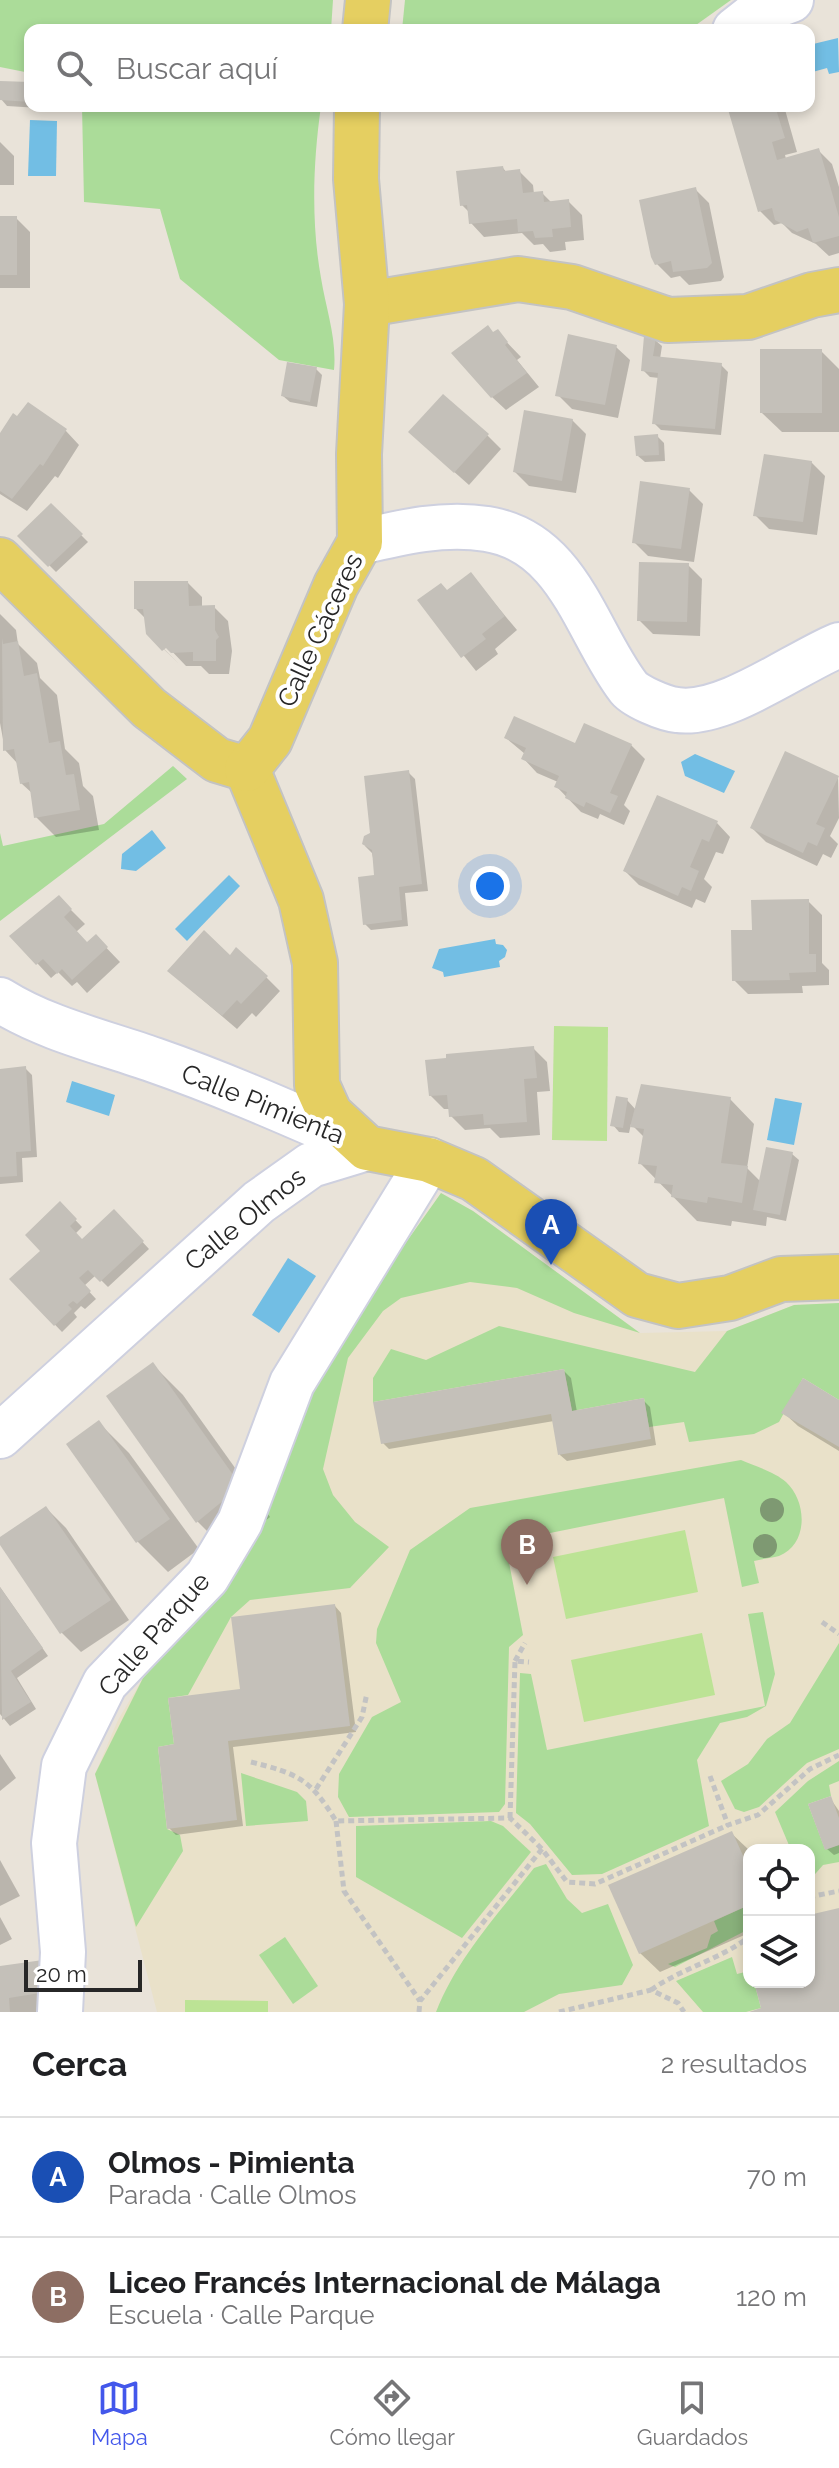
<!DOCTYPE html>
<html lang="es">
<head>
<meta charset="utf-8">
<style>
  :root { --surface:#fff; --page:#f2f2f2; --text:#202124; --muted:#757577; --line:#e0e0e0; --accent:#4357eb }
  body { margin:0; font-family:Raleway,sans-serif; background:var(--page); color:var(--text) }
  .controls { position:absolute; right:24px; bottom:24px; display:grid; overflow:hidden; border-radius:16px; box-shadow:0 4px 12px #0003 }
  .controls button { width:72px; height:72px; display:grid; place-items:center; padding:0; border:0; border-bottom:2px solid var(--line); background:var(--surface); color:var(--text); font:40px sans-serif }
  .scale { position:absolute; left:24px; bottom:20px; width:118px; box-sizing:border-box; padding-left:8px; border:4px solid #272727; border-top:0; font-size:22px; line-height:28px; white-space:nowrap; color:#272727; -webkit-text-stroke:6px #fff; paint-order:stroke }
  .you { position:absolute; left:490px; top:886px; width:28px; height:28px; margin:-20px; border:6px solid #fff; border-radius:50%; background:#1a73e8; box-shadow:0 0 0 12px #1a73e833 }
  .badge { display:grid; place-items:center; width:52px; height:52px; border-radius:50%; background:var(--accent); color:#fff; font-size:26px; font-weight:700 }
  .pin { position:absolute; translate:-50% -66px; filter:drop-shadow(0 2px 4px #0008) }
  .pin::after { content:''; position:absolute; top:42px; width:28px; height:24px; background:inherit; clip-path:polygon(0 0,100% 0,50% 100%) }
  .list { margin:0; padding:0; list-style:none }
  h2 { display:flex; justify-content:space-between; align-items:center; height:104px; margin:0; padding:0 32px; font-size:34px }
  h2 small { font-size:26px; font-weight:400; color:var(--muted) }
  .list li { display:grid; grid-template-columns:52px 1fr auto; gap:24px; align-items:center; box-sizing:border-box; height:120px; padding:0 32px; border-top:2px solid var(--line) }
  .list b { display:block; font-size:30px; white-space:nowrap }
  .list p { margin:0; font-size:26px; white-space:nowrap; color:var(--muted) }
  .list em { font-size:26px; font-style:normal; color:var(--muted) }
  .icon { flex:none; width:44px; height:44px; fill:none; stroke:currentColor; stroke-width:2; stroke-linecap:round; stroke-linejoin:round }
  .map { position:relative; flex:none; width:839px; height:2012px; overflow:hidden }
  .search { position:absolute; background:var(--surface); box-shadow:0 4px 12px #0003; left:24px; right:24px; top:24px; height:88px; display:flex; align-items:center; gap:20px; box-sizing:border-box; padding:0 28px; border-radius:16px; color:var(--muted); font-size:30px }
  .sheet { height:344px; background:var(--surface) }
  nav { display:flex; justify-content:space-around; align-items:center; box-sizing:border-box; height:112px; border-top:2px solid var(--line); background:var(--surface); font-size:22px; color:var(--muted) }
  nav a { display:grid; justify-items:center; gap:4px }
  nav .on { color:var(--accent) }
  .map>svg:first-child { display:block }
</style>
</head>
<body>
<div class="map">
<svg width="839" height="2012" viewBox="0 0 839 2012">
  <rect width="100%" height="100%" fill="#e9e3d9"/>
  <path fill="#e9e1c9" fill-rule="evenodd" d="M441,1193L473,1211L640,1333L727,1331L794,1305L839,1303V2012H157L95,1774L118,1720L143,1678L177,1640L312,1390ZM749,1850H809V1982H749Z"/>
  <g fill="#abdc99">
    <path d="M0,0H333L331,30H30V73L0,67Z"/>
    <path d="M405,0H731L689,30H402Z"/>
    <path d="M82,106H321C313,162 311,223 321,278C326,309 337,339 334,370L279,360L180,279L160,209L84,202Z"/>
    <path d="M173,766L187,779L0,921V833L3,846L104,824Z"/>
    <path d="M441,1193L473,1211L640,1333L574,1313L517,1288L470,1282L401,1298L383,1311L348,1358L323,1469L333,1495L355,1522L389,1547L350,1588L250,1600L231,1617L188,1695L168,1698L174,1744L158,1747L167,1829L180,1835L183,1851L136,1927L95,1774L143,1678L177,1640L312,1390L395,1258Z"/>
    <path d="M839,1303V1400L803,1378L779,1422L754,1434L689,1442L684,1422L649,1427L644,1398L572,1411L564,1369L373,1402V1378L391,1349L426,1360L499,1326L695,1372L727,1331L794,1305Z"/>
    <path d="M741,1460C755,1466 775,1472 786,1482C807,1501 809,1544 779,1556C771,1558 762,1559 754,1561L759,1583L742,1587L724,1498L505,1542L523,1635L509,1647L505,1804L499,1812L349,1817L338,1797L339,1774L372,1717L401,1702L376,1643L377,1629L410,1550L470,1508Z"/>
    <path d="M763,1612L775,1674L766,1706L747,1717L720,1723L697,1760L709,1826L602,1874L572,1875L530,1824L516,1813L520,1673L531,1674L547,1750L765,1706L748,1614Z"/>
    <path d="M839,1643V1749L807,1763L759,1807L744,1812L735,1809L721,1781L748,1764L767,1739L790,1723Z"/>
    <path d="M839,1761V1781L829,1785L831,1796L808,1804L825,1849L839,1845V1862L823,1865L809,1881V1850H791L775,1812L808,1781Z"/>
    <path d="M241,1773L297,1792L306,1801L308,1821L246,1826Z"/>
    <path d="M491,1821L503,1826L531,1852L462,1938L356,1877V1826Z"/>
    <path d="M546,1864L567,1899L582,1913L608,1904L633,1965L622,1985L559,1994L524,2012H436C457,1958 499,1913 534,1868Z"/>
    <path d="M749,1905V1929L675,1967L668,1964L707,1948L711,1935L718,1931L714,1921Z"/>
    <path d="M285,1937L318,1986L293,2004L259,1955Z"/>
    <path d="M732,1957L737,1974L749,1971V1982H754L761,2008L746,2012H703L676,1981Z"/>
  </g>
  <g fill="#bce395">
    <path d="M554,1026L608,1027L607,1141L552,1140Z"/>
    <path d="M685,1530L698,1592L566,1619L553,1557Z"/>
    <path d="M702,1633L715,1695L584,1722L571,1660Z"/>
    <path d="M185,2000L268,2001V2012H185Z"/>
  </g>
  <g fill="#72bee4">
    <path d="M838,38L839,72L829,74L827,68L809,73V45Z"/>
    <path d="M30,120L57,121L56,176H28Z"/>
    <path d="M695,754L735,771L724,793L685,776L681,762Z"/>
    <path d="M152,830L166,848L136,871L121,869L122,854Z"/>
    <path d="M229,875L240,886L187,941L175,929Z"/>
    <path d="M495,939L496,944L503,945L507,950L505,957L499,961L500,967L444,977L443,972L432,968L439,949Z"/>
    <path d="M72,1081L115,1095L109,1116L66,1102Z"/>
    <path d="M775,1098L802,1103L794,1145L767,1140Z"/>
    <path d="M288,1258L316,1276L279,1333L252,1315Z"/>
  </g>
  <g fill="#0003">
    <path d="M30,84V106L39,108L7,106L1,99Z"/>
    <path d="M729,106H784L797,152L785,155L786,159L818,150L832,164L839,187V253L829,256L816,244L792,233L782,223L774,225L760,211Z"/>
    <path d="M0,142L14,156V185H0Z"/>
    <path d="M503,168L507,173L519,171L533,185L534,194L542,193L552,203L568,201L582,215L584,240L565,242L566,250L550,252L543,244L534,245L522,233L484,237L471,223L469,212L462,205Z"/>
    <path d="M695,189L709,203L724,277L721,281L689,285L680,276L671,278L657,264Z"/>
    <path d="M0,218H16L30,232V288H0Z"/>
    <path d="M497,332L521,357L517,360L539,387L506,410L492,397L494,334Z"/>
    <path d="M655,340L662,346L660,359L721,365L728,372L721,435L661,430L654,423L659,378L650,377L643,370Z"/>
    <path d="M616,347L630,360L618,418L572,409L558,395Z"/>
    <path d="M821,351L839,369V432H782L762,413Z"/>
    <path d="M316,369L322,375L317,407L290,402L283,396Z"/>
    <path d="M572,420L586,434L576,493L529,486L515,472Z"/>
    <path d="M66,431L79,445L58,478L55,476L27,511L0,494V434Z"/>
    <path d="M487,435L501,449L469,485L425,446Z"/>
    <path d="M657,436L664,443L665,461L645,462L638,456Z"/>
    <path d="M811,462L825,476L817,535L769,529L755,515Z"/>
    <path d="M689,490L703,504L694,562L648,556L634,542Z"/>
    <path d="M51,505L88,542L56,572L20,536Z"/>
    <path d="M688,565L702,579L700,636L653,634L639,620Z"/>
    <path d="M471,575L517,630L495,649L498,654L476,671L420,601L447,592Z"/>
    <path d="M188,583L202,597V608L214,607L228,621L232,651L229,674H209L201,666H186L165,644L162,647L178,663L148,634L146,619L136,609Z"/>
    <path d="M0,614L16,630L18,644L37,663L40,678L57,695L65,749L79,763L83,786L93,796L99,830L56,837L36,817L33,794L21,783L18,764L5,750L0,723Z"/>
    <path d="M506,738L576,746L631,745L645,759L624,805L630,811L624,825L600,814L598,819L581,812L556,786L558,782L537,773L524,759L525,754Z"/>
    <path d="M408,772L415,779L428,891L405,893L408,926L371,930L365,924L377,877L372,853L365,846Z"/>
    <path d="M838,778L839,818L830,836L838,844L831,858L823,854L817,866L766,842L752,828Z"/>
    <path d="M717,823L730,837L723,854L716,852L704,879L712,887L705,903L696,899L692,908L639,885L625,871Z"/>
    <path d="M59,898L85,924L76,932L88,944L96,937L120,962L87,993L77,982L72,986L58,972L51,978L12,936Z"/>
    <path d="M808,901L822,915V963L829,970V985L802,986L803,993L748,994L734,980L754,932Z"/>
    <path d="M230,958L266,977L280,991L256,1017L252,1013L237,1029L169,971Z"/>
    <path d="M533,1048L547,1062L550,1091L537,1092L540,1135L500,1138L490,1128L465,1130L451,1116L450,1109H444L430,1095Z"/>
    <path d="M25,1068L32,1075L37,1157L22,1158L23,1182L0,1184V1071Z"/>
    <path d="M730,1099L754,1124L747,1168L761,1182L792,1154L799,1160L786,1221L767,1217L766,1226L732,1221L731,1226L697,1221L640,1163L645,1138L631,1124L629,1133L619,1132L613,1125L627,1100L636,1110Z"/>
    <path d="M60,1204L82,1227L75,1234L82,1242L114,1211L149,1249L108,1287L96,1275L84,1286L96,1299L85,1309L81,1306L74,1313L77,1317L62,1332L12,1280L43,1251Z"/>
    <path d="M153,1365L183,1395L270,1517L227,1551L197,1521Z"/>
    <path d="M564,1371L571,1378L577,1412L643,1400L650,1407L656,1445L567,1461L560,1455L554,1421L389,1449L383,1443Z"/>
    <path d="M839,1402V1451L798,1426L784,1413Z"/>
    <path d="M99,1423L129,1453L199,1549L168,1572L138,1542L69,1444Z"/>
    <path d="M46,1508L66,1528L129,1620L81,1652L62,1633L0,1541Z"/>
    <path d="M0,1587L48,1656L17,1678L36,1709L10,1726L0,1714Z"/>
    <path d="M335,1606L341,1613L356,1732L233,1747L243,1826L176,1835L169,1828L242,1691Z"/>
    <path d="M0,1754L16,1778L0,1791Z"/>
    <path d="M830,1798L839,1811V1853L834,1855L827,1849Z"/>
    <path d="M731,1833L749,1850V1933L660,1972L640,1953Z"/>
    <path d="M0,1860L20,1896L0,1906Z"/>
    <path d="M0,1917L12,1939L0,1945Z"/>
    <path d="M0,1968L69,2012H0Z"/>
  </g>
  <g fill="#c4c0b9">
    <path d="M0,81L30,82V102L0,100Z"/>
    <path d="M727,106H775L785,138L772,142L777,160L819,148L839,217V236L813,243L808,228L797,232L775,220L772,208L758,212Z"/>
    <path d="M503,166L504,171L520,169L523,193L543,191L544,202L569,199L571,227L552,229L553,237L535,238L533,231L518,232L517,219L469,224L467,205L460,206L456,171Z"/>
    <path d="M696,187L712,263L707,268L673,272L671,261L655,265L651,257L639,200Z"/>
    <rect x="0" y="216" width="17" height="59"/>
    <path d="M488,325L493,332L498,329L508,342L505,345L527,373L491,398L451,353Z"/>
    <path d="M568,334L617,345L605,405L555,396Z"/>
    <path d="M644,336L656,338L653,356L722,363L715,429L652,424L658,373L641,371Z"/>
    <rect x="760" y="349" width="62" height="64"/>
    <path d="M287,362L317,367L310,402L281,396Z"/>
    <path d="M443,394L489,434L454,473L408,432Z"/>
    <path d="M28,402L67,429L43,466L40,464L12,499L0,491V433L13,413L17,416Z"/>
    <path d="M524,410L573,419L562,481L513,472Z"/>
    <path d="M658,434L659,455L636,456L634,436Z"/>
    <path d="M764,454L812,461L803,522L753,516Z"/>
    <path d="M640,481L690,488L681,549L632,543Z"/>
    <path d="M51,503L83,534L48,567L17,536Z"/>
    <path d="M639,562L689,563L687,622L637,621Z"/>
    <path d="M471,572L505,616L482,634L486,639L461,658L417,600L441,583L447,590Z"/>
    <path d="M134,581H188L189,606L215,605V630L219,637L216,640V661H193V652L171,653L166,648L162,651L146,634L143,609H134Z"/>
    <path d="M2,638L3,644L18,641L24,676L37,673L49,743L60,741L66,775L74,774L80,810L34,818L29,782L20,784L14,749L3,751Z"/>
    <path d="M514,716L575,743L584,723L632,744L610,793L618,796L610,813L586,802L584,807L565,798L567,792L554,787L559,776L521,759L526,748L504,738Z"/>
    <path d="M785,751L839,776L816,824L825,828L817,846L808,842L803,853L750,828Z"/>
    <path d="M409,770L422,884L399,887L402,920L363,925L358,877L374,875L372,850L362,844L364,836L370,833L364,776Z"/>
    <path d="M657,795L718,821L709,842L702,839L690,867L699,871L691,891L682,887L678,896L623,871Z"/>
    <path d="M59,895L72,909L64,917L87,942L96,934L108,947L72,980L62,969L57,974L43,959L36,965L9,936Z"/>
    <path d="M809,899V954H816V972L789,973L790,980L732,981L731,930H752L751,900Z"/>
    <path d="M204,930L230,955L236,947L268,976L241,1004L237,1000L222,1016L167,971Z"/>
    <path d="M534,1046L537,1078L524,1079L527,1122L484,1125L483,1114L449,1117L447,1095L429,1096L425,1060L446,1058V1054Z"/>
    <path d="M26,1066L31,1151L16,1152L17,1176L0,1177V1069Z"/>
    <path d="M641,1084L731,1097L721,1163L748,1166L742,1203L708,1197L707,1203L671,1197L673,1185L654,1183L657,1166L638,1164L644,1129L630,1127Z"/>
    <path d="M616,1096L628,1098L623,1128L610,1126Z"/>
    <path d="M766,1147L793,1152L780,1215L753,1210Z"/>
    <path d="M60,1201L77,1219L70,1226L82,1239L114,1209L144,1241L100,1282L88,1270L79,1278L91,1291L77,1304L73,1301L68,1305L72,1309L54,1326L9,1279L40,1251L25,1235Z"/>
    <path d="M153,1362L241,1486L196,1523L106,1396Z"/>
    <path d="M564,1369L572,1411L644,1398L651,1439L558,1455L551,1414L381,1444L373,1402Z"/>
    <path d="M803,1378L839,1400V1447L781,1413Z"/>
    <path d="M99,1420L170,1519L136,1543L66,1444Z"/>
    <path d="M46,1506L111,1600L60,1634L0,1545V1537Z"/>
    <path d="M0,1587L43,1648L11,1671L31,1702L2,1720Z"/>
    <path d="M335,1604L350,1726L228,1741L237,1820L167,1829L158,1747L174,1744L168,1698L240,1689L231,1617Z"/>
    <path d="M831,1796L839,1818V1845L825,1850L808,1804Z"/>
    <path d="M732,1831L749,1869V1905L639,1954L608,1885Z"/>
    <path d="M839,1908V2012H749L761,2008L754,1982H809V1915Z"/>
    <path d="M43,1960L46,1992L9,1998L10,2012H0V1966Z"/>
  </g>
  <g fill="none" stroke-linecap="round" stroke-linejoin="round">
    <defs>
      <g id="minor">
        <path d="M735,30L758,12L791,0"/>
        <path d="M360,542C402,532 444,522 487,529C569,542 586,632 628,687C634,696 665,709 677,710C724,717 795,663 839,645"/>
        <path d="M0,1000C46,1029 103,1042 154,1060C226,1085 295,1116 364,1146"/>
        <path d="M0,1436L259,1202L311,1165L367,1148"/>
        <path d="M60,2012L63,1952L54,1843L64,1766L105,1683L207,1577L240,1522L292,1383L429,1160"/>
      </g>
      <g id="major">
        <path d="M365,30L368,0"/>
        <path d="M367,304L518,279L572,287L668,320L748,317L812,295L839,290"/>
        <path d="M0,560L149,708L217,760L247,769"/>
        <path d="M247,769L301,900L315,963L317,1085L330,1114L367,1148L429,1160L474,1179L637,1295L678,1306L730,1298L781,1279L839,1277"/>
        <path d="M247,769L270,740L336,585L360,542L359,454L367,304L356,179L357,106"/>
      </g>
    </defs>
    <use href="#minor" stroke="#ced0df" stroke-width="48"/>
    <use href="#major" stroke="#c3c3c3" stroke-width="48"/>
    <g stroke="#c3c3c3" stroke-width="5" stroke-dasharray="6 4" stroke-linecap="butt">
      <path d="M822,1622L839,1634"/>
      <path d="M515,1661L525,1643"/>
      <path d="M251,1762C299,1774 310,1779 336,1821L510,1818L542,1849L567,1882L595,1884L728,1825"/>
      <path d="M710,1776L728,1825L758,1815L810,1769L839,1755"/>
      <path d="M316,1789L362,1717L367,1693"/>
      <path d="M510,1818L515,1661L529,1662"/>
      <path d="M336,1821L344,1891L420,2001"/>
      <path d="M809,1897L839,1891"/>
      <path d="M651,1990C682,1968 719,1960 749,1937"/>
      <path d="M419,2012L420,2001L542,1849"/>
      <path d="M559,2012L651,1990L678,2003L684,2012"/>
    </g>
    <use href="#minor" stroke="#fff" stroke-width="44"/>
    <use href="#major" stroke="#e5cf61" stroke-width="44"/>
  </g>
  <g fill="#7e9972">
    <circle cx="772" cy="1510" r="12"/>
    <circle cx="765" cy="1546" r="12"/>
  </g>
  <g text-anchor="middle" stroke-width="8" stroke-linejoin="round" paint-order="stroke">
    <g font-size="26" fill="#272727" stroke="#fff">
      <text transform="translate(320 630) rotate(-65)" y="9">Calle Cáceres</text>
      <text transform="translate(263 1104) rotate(22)" y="9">Calle Pimienta</text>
      <text transform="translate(245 1219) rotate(-39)" y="9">Calle Olmos</text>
      <text transform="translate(154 1634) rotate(-49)" y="9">Calle Parque</text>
    </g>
  </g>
</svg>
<div class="controls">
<button><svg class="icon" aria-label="locate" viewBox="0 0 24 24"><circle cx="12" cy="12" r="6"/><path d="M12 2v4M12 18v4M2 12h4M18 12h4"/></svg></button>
<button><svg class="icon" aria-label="layers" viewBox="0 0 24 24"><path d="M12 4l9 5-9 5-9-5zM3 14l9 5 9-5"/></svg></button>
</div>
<div class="scale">20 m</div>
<div class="you"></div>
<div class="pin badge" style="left:551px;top:1265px;background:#1a4fb4">A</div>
<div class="pin badge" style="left:527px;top:1585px;background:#8d6e63">B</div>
<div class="search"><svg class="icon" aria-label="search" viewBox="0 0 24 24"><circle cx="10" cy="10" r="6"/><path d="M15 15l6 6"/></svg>Buscar aquí</div>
</div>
<section class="sheet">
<h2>Cerca<small>2 resultados</small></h2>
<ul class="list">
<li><span class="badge" style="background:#1a4fb4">A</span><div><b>Olmos - Pimienta</b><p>Parada · Calle Olmos</p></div><em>70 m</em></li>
<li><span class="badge" style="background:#8d6e63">B</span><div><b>Liceo Francés Internacional de Málaga</b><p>Escuela · Calle Parque</p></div><em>120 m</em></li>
</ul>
</section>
<nav>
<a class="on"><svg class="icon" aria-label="map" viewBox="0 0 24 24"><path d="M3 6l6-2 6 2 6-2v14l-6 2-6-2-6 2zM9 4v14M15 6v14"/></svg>Mapa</a>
<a><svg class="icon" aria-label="directions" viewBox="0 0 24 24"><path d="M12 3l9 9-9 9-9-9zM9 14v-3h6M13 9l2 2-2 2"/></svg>Cómo llegar</a>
<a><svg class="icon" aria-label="saved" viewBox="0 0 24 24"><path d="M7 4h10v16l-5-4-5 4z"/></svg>Guardados</a>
</nav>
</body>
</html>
